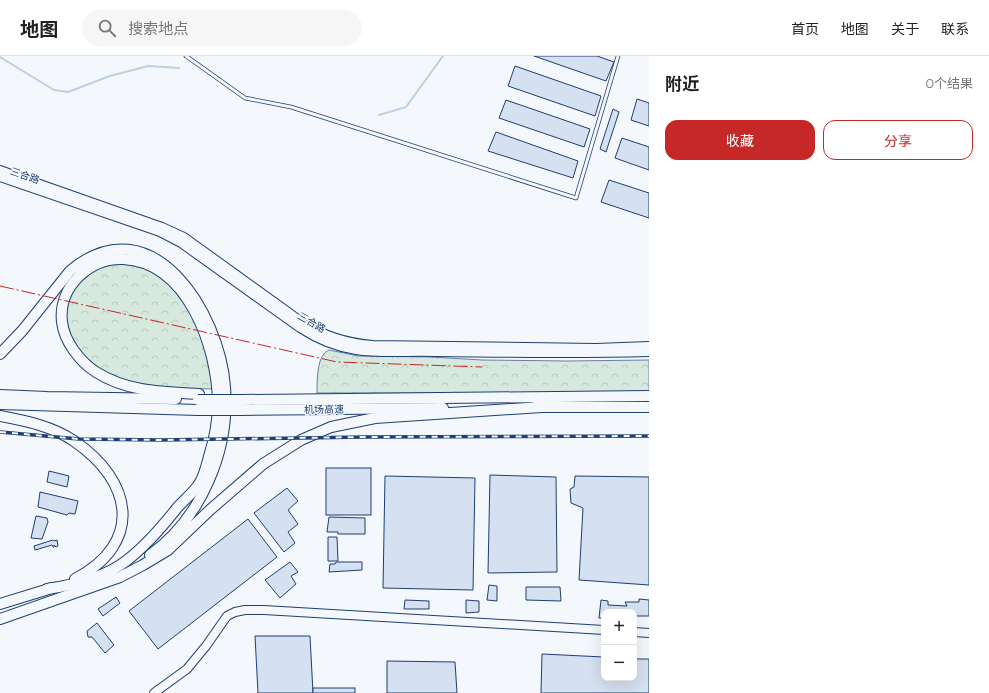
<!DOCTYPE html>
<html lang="zh">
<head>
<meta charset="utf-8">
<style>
  :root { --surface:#fff; --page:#f6f6f6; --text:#222; --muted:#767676; --line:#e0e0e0; --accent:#c62828 }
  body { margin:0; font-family:Montserrat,"Noto Sans SC",sans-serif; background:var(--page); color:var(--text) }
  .controls { position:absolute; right:12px; bottom:12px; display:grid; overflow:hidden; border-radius:8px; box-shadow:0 4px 16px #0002 }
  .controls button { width:36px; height:36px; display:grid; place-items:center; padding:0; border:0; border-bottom:1px solid var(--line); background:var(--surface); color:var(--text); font:20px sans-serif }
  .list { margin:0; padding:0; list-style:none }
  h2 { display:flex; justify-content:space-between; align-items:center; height:52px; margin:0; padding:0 16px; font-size:17px }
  h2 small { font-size:13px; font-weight:400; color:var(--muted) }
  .actions { display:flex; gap:8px; padding:12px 16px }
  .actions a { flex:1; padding:9px 0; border:1px solid var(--accent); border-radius:12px; text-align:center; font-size:14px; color:var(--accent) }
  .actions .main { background:var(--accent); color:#fff }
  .icon { flex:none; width:22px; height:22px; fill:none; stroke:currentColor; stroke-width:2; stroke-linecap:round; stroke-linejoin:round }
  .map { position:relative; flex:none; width:649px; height:637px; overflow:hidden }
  header { display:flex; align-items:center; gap:24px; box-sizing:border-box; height:56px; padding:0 20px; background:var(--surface); border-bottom:1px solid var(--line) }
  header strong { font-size:19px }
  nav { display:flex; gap:22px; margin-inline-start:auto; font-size:14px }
  .search { width:280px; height:36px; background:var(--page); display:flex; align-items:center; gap:10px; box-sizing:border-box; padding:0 14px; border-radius:22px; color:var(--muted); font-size:15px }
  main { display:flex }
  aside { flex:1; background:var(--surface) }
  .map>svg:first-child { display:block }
</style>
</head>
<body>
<header>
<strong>地图</strong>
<div class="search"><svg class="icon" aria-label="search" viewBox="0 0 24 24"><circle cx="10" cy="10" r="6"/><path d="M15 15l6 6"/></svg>搜索地点</div>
<nav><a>首页</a><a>地图</a><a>关于</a><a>联系</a></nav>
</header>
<main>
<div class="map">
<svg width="649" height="637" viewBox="0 0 649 637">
  <defs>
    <pattern id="forest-crowns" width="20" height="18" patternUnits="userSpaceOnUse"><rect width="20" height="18" fill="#d7e8df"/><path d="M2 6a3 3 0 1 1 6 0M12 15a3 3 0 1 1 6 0" fill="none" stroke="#b8c8c3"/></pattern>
  </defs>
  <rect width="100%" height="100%" fill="#f4f7fb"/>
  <g fill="url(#forest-crowns)" stroke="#687fa3">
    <path d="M125,206L153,214L178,237L192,258L202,278L214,333C184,332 142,334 114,321C85,307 53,273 71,239C74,232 77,227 83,222C88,218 94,212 100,210C108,207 117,207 125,206Z"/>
    <path d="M329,294L359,300L431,301L482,304L567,305L649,304V337H317C317,327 317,305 324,298C325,296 327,295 329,294Z"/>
  </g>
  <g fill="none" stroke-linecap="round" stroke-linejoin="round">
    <g stroke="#bed0e5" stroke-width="2">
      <path d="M0,1L54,34L68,36L110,20L148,10L179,12"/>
      <path d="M379,59L406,51L443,0"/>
    </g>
  </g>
  <g fill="#d5e0f0" stroke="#1d3f73">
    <path d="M534,0H597L614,6L606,25Z"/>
    <path d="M515,10L601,40L595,60L508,30Z"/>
    <path d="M637,43L649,47V70L631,64Z"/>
    <path d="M506,44L590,73L584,91L499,62Z"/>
    <path d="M613,53L619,56L606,96L600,93Z"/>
    <path d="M496,76L578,105L573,122L488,95Z"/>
    <path d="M622,82L649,91V114L615,102Z"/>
    <path d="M609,124L649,137V162L601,146Z"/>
    <rect x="326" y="412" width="45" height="47"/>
    <path d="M49,415L69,420L67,431L47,426Z"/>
    <path d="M490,419L556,421L557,516L488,517Z"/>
    <path d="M385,420L475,422L473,534L383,532Z"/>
    <path d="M575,420L649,421V529L579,524L583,452L571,447L570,433L574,431Z"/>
    <path d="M287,432L298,445L288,454L298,468L288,476L295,487L284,496L254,457Z"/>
    <path d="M40,436L78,445L75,458L69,457L67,459L38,451Z"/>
    <path d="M36,460L47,462L48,466L42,483L31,482Z"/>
    <path d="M329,461L365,462V478H338V476H327Z"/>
    <path d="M248,463L277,501L158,593L129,555Z"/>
    <path d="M328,481H337L338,505H328Z"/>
    <path d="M53,484L54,485L57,484L58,490L56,491L54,489V491H53L52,489L35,494L34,490Z"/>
    <path d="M290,506L298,516L291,520L296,528L280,542L265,524Z"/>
    <path d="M336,506H362V514L329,516L330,508H335Z"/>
    <path d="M489,529L497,530V545L487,544Z"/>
    <path d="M526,531H560L561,545L526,544Z"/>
    <path d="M116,541L120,547L103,560L98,553Z"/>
    <path d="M639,543L649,544V560H634V556H604V562H599L601,544L608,545V549L627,550L625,546H639Z"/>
    <path d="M405,544L429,545V553H404Z"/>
    <path d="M466,544L479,545V556L466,557Z"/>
    <path d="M97,567L114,589L105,597L92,581H88L87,575Z"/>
    <path d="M255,580H310L313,637H258Z"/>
    <path d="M542,598L604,601V622H634V603H649V637H541Z"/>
    <path d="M387,605L455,606L457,637H387Z"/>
    <rect x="313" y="632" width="42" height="5"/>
  </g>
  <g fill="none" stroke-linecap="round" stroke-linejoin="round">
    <defs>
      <path id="lane" d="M186,0L245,42L291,51L576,142L618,0"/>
      <g id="secondary">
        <path d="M0,114L162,171L184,181L302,266C324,280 347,287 373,289L596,292L649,290"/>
        <path d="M0,121L160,176L181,187L300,272C317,283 335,291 356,294C381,298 408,295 434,296C506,297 577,298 649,296"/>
        <path d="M634,576L649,577"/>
        <path d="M154,637L187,613L206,590L227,560L235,556L245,554H264L604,574"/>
      </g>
      <g id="highway">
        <path d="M0,298L22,275L70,215C152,146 220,258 225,331C230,393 202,462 150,499"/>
        <path d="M0,339L47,341L176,343"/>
        <path d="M242,344L649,340"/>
        <path d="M0,348L198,354"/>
        <path d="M535,351H649"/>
        <path d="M241,354L443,352"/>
        <path d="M0,360C26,365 52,370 74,385C133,425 144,487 75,523"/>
        <path d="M47,533C74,529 104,522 126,505C146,490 162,471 177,452C184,444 193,437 199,428C205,419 207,407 210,397C215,381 218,363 218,346C217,291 188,206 123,203C89,202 58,231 62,266C64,285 80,306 96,316C127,336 164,336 199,338"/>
        <path d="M0,548L52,532"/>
        <path d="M0,563L120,521L143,509L168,494L211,453L263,408L301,384L331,371L375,362L542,351"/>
      </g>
    </defs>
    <use href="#lane" stroke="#1d3f73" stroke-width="4.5"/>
    <use href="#secondary" stroke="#1d3f73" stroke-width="10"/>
    <use href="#highway" stroke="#1d3f73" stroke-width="12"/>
    <use href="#lane" stroke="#f4f7fb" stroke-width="3"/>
    <use href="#secondary" stroke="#f4f7fb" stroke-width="8"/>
    <use href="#highway" stroke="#f4f7fb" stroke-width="10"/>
    <defs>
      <path id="rail" d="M0,376L79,383L161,384L364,381L649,380"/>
    </defs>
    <use href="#rail" stroke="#1d3f73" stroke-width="3.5"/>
    <use href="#rail" stroke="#f4f7fb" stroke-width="2" stroke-dasharray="6" stroke-linecap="butt"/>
    <defs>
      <g id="highway-bridge">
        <path d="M198,344H242"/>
        <path d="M198,354H241"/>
      </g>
    </defs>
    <use href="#highway-bridge" stroke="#1d3f73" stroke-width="12" stroke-linecap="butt"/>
    <use href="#highway-bridge" stroke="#f4f7fb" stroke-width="10"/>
    <path stroke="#c62828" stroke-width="1" stroke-dasharray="14 3 2 3" stroke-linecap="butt" d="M0,230L337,306L482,311"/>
  </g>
  <g text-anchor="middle" stroke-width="3" stroke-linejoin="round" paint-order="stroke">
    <g font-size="10" fill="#1d3f73" stroke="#f4f7fb">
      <text transform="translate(25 119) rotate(19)" y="4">三合路</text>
      <text transform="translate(312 266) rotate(30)" y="4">三合路</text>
      <text transform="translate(324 353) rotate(-1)" y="4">机场高速</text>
    </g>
  </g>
</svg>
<div class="controls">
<button>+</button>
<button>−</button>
</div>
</div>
<aside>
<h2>附近<small>0个结果</small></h2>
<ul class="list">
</ul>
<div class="actions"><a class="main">收藏</a><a>分享</a></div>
</aside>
</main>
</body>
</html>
